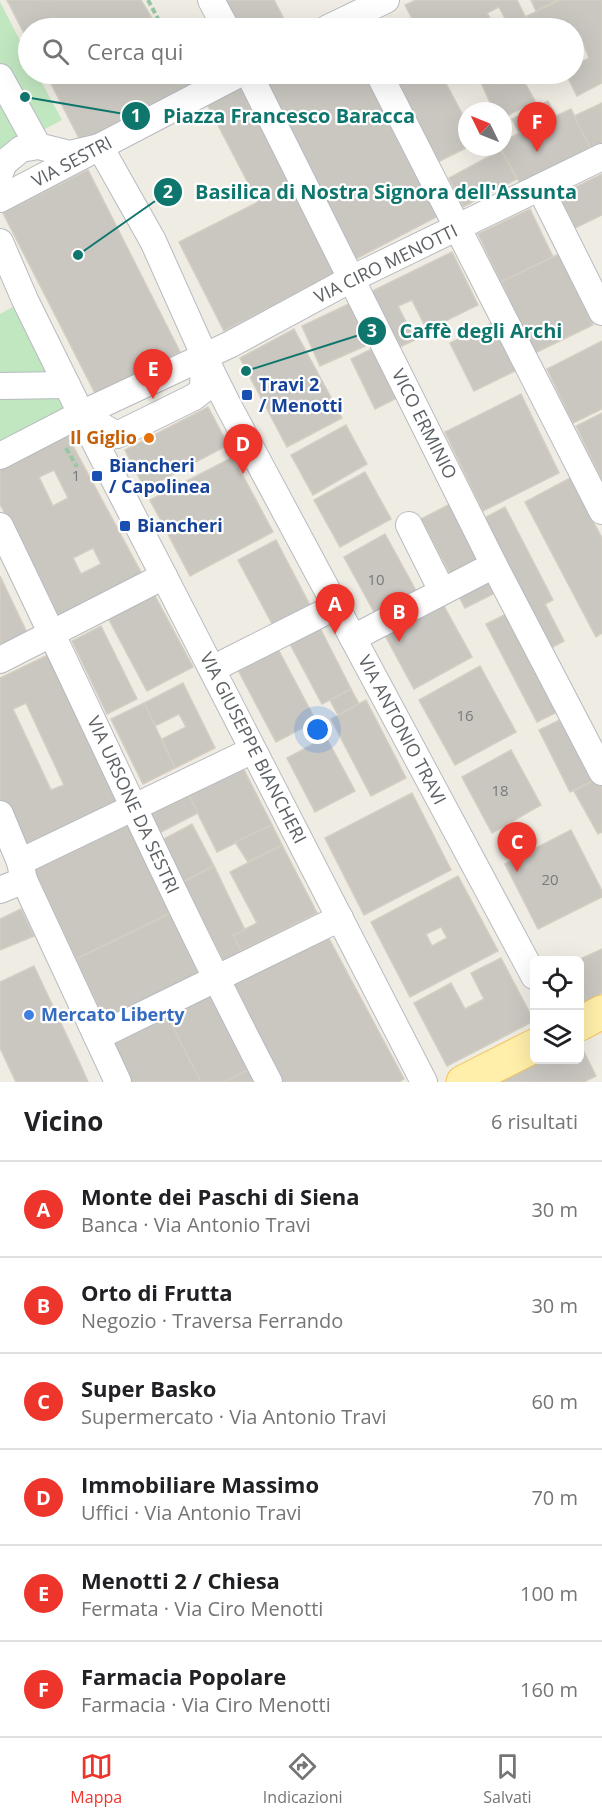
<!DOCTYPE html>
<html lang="it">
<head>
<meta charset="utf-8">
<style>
  :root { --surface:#fff; --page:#f6f6f6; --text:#202124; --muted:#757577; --line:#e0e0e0; --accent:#ee352c }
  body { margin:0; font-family:"Open Sans",sans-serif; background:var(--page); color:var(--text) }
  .controls { position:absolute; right:18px; bottom:18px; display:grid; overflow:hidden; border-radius:9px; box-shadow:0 6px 24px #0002 }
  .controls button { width:54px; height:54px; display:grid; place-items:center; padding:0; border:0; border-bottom:2px solid var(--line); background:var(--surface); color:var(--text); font:30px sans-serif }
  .compass { position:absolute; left:458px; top:102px; width:54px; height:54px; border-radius:50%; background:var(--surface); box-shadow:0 6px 24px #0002; rotate:313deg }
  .you { position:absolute; left:318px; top:730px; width:21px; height:21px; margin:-15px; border:4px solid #fff; border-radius:50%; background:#1a73e8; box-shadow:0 0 0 9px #1a73e833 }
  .badge { display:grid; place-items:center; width:39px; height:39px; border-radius:50%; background:var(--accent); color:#fff; font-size:20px; font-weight:700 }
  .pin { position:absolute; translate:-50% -50px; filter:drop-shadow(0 2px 3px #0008) }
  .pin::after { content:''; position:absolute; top:32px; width:21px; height:18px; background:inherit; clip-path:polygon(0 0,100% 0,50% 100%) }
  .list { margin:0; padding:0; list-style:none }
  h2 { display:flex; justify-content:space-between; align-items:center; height:78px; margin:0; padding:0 24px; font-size:26px }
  h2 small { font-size:20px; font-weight:400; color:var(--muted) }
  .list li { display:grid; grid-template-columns:39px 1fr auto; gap:18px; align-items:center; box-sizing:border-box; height:96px; padding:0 24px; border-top:2px solid var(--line) }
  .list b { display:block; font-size:22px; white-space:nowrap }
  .list p { margin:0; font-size:20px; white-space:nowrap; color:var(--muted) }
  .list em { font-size:20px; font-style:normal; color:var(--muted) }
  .icon { flex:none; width:33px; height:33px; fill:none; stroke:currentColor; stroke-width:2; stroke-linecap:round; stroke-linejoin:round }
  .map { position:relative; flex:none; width:602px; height:1082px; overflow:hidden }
  .search { position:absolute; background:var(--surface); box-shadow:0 6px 24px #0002; left:18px; right:18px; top:18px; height:66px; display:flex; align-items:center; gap:15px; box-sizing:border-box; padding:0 21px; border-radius:33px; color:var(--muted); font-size:22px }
  .sheet { height:654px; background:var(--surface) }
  nav { display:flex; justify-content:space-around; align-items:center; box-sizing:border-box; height:84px; border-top:2px solid var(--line); background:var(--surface); font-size:16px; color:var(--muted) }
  nav a { display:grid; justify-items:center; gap:3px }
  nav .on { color:var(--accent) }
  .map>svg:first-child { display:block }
</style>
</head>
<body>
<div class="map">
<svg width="602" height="1082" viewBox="0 0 602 1082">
  <rect width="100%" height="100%" fill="#efece4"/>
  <g fill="#c1e7c0">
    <path d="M0,2L28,56V74H37L62,120L0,153Z"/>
    <path d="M20,303L72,408L0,446V314Z"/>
  </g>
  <g fill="#cac7c1" stroke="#d4cec2" stroke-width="1.5" fill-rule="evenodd">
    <path d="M7,0H141L158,28H28V41Z"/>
    <path d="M218,0H274L288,27L233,28Z"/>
    <path d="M416,0H517L531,28H510L499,7L487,13L496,28H417L405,5Z"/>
    <path d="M531,0H557L536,11Z"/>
    <path d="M560,0H602V83L577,96L566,74H574V66L589,58L583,43L574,48V28H531L525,17Z"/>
    <path d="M46,74H184L191,86L82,144Z"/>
    <path d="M263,74H375L446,212L350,262Z"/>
    <path d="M413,74H441L467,123L468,147L436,163L394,84Z"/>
    <path d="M477,74H520L535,101L503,118V111H494Z"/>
    <path d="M249,83L341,270L224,331L179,242L258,202L207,104Z"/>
    <path d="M548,101L556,116L571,109L593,153L522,187L500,147H503V142L519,133L512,119Z"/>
    <path d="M602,103V149L593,153L574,116Z"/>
    <path d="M501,150L517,179L463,207L449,178Z"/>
    <path d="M88,170L180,352L96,395L3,213Z"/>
    <path d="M602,174V215L575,228L559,195Z"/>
    <path d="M530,209L553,257L501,282L478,234Z"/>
    <path d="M452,252L478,305L427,330L412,300L398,306L415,340L391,351L364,295Z"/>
    <path d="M559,254L593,325L535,353L501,282Z"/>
    <path d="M355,301L374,342L320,366L302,326Z"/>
    <path d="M496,321L519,369L474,391L450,343Z"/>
    <path d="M294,329L342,418L287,447L240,358Z"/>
    <path d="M602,341V409L573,423L547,369Z"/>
    <path d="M378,346L401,396L375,409L351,359Z"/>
    <path d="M521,394L559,473L483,511L445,432Z"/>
    <path d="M208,407L228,445L145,489L125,450Z"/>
    <path d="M602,413V480L576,426Z"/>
    <path d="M346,425L367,464L313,495L291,455Z"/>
    <path d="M65,431L143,576L59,619L0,504V464ZM54,470L68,498L53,506L39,477ZM93,548L101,564L81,574L73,558Z"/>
    <path d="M233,457L273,532L190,576L150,500Z"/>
    <path d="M365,472L391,519L340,547L314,500Z"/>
    <path d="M570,478L602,538V633L596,637L525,502Z"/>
    <path d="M454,502L486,563L454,581L421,519Z"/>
    <path d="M505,507L553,600L545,604L564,641L544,652L477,522Z"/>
    <path d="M385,534L420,598L379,621L344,557Z"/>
    <path d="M276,540L314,613L277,633L238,560Z"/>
    <path d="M492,573L501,590L465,608L456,591Z"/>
    <path d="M0,576L30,639L0,654Z"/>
    <path d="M153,592L193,667L147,691L107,616Z"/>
    <path d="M439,597L472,657L414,689L381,628Z"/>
    <path d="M512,611L563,709L537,722L486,624Z"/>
    <path d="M101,626L137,699L107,714L72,641Z"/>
    <path d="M319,626L351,689L322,704L289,642Z"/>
    <path d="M278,649L316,721L276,742L238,670Z"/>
    <path d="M54,652L125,803L24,850L0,800V678ZM26,703L64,785L51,790L13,709Z"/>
    <path d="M480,666L516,732L455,765L419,700Z"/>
    <path d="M183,683L215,748L175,768L162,739L186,727L179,714L155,726L144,703Z"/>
    <path d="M351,689L359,704L338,715L330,700Z"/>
    <path d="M366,700L406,778L371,796L331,719Z"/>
    <path d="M144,703L175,768L143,784L111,719Z"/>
    <path d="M568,716L598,778L570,792L539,730Z"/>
    <path d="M326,737L355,791L315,812L287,758Z"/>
    <path d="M511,750L541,805L492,833L462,777Z"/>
    <path d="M240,762L272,825L217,852L186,790Z"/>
    <path d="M598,778L602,785V832L598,834L574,791Z"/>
    <path d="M186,790L198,813L159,833L148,811Z"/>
    <path d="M412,793L451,870L364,915L325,838Z"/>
    <path d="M129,819L173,912L76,959L32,865Z"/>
    <path d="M192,824L214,866L183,882L162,840Z"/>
    <path d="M272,825L282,845L248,862L235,842Z"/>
    <path d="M571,830L602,891V897L538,929L505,864Z"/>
    <path d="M282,845L317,913L241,951L233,935L257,923L230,872Z"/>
    <path d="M214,866L245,930L233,935L241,951L225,964L183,882Z"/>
    <path d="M458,876L498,951L410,997L371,922ZM441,927L447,938L432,946L426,934Z"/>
    <path d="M21,909L34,936L0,950V919Z"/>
    <path d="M173,912L202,973L104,1019L76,959Z"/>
    <path d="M326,933L404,1079L399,1082H279L228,983Z"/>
    <path d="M602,949V993L580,1005L578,960Z"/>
    <path d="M501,958L534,1021L447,1066L414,1003L451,983L465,1009L484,999L471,973Z"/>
    <path d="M34,966L82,1068L88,1082H16L0,1048V982Z"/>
    <path d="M210,995L248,1070L224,1082H201L167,1016Z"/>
    <path d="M167,1016L201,1082H131L112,1045Z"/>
    <path d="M580,1044L596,1076L584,1082H495L542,1060H580Z"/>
    <path d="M248,1070L255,1082H224Z"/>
  </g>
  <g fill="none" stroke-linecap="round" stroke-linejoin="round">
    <defs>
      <g id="minor">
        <path d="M211,0L226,28"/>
        <path d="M328,28L386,0"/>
        <path d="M249,74L494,565L602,772"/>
        <path d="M379,74L602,511"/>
        <path d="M0,77L38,146"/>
        <path d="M0,173L4,163L21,149L38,146L70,154L100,147L153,241L213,375L228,405L534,976"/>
        <path d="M540,188L602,312"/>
        <path d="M0,199L239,74"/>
        <path d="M0,242L25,300L98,448L424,1082"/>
        <path d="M0,386L67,385"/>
        <path d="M81,414L117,435L194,397L203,390L204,357"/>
        <path d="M0,456L81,414L231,344L351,279L602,157"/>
        <path d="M409,525L442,591"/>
        <path d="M0,526C90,711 174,900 269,1082"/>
        <path d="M353,638L494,565"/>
        <path d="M0,660L164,576"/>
        <path d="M212,669L335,607"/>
        <path d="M0,814L20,862L24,880L118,1082"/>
        <path d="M20,862L253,750"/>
        <path d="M0,890L24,880"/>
        <path d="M97,1037L340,918"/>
      </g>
      <g id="major">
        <path d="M580,1024L602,1012"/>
        <path d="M463,1082L534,1046"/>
      </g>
    </defs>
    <use href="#minor" stroke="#b7babf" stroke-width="28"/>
    <use href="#major" stroke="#f5c458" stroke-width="35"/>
    <g stroke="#98c7a4" stroke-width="4" stroke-dasharray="6 3" stroke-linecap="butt">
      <path d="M148,0L163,28"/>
      <path d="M66,448L77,467"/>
    </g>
    <use href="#minor" stroke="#fff" stroke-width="26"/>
    <use href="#major" stroke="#ffefaa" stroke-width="33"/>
  </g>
  <g fill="#1a4fb4" stroke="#fff" stroke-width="2">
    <rect x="241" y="389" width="12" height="12" rx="3"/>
    <rect x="91" y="470" width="12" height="12" rx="3"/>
    <rect x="119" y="520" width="12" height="12" rx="3"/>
  </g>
  <circle fill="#e8710a" stroke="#fff" stroke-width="2" cx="149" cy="438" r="6"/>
  <circle fill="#3f7fe0" stroke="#fff" stroke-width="2" cx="29" cy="1015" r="6"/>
  <g text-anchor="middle" stroke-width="4.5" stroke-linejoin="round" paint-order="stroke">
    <g font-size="15" fill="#787a7c">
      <text x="76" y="481">1</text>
      <text x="376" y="585">10</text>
      <text x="465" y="721">16</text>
      <text x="500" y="796">18</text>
      <text x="550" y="885">20</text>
    </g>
    <g font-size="18" fill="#5c6165" stroke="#fff">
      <text transform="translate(72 162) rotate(-28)" y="6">VIA SESTRI</text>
      <text transform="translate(386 264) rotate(-26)" y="6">VIA CIRO MENOTTI</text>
      <text transform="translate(424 424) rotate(63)" y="6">VICO ERMINIO</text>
      <text transform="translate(402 730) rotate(62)" y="6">VIA ANTONIO TRAVI</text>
      <text transform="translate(253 748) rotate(63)" y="6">VIA GIUSEPPE BIANCHERI</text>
      <text transform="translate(133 805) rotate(65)" y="6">VIA URSONE DA SESTRI</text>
    </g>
    <g font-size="18" font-weight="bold" fill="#164399" stroke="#fff" text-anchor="start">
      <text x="259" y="391">Travi 2<tspan x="259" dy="21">/ Menotti</tspan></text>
      <text x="109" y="472">Biancheri<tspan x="109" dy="21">/ Capolinea</tspan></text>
      <text x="137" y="532">Biancheri</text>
    </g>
    <g font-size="18" font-weight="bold" fill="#c56008" stroke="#fff" text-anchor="end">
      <text x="137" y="444">Il Giglio</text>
    </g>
    <g font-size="18" font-weight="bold" fill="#366cbe" stroke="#fff" text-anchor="start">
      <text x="41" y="1021">Mercato Liberty</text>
    </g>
  </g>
  <path fill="none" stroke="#0f766e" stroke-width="2" d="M25 97L136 116M78 255L168 192M246 371L372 331"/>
  <g fill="#0f766e" stroke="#fff" stroke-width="2">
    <circle cx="25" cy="97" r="6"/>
    <circle cx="78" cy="255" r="6"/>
    <circle cx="246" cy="371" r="6"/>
    <circle cx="136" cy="116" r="15"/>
    <circle cx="168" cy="192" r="15"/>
    <circle cx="372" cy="331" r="15"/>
  </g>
  <g font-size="18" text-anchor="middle" font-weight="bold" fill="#fff">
    <text x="136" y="122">1</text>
    <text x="168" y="198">2</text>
    <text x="372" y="337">3</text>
  </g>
  <g font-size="20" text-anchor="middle" font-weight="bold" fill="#0f766e" stroke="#fff" stroke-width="4.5" stroke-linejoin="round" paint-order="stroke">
    <text x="289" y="123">Piazza Francesco Baracca</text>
    <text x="386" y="199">Basilica di Nostra Signora dell'Assunta</text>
    <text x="481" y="338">Caffè degli Archi</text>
  </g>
</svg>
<div class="controls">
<button><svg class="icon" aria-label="locate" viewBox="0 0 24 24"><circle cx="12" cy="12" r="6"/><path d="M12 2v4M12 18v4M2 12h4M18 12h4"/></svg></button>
<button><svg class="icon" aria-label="layers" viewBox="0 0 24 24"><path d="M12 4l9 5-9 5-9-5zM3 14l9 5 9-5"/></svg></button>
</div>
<svg class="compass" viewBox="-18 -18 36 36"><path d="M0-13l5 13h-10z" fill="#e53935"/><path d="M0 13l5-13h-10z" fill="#757577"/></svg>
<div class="you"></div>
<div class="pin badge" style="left:335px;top:634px">A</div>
<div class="pin badge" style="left:399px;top:642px">B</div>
<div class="pin badge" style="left:517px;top:872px">C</div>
<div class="pin badge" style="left:243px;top:474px">D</div>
<div class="pin badge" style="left:153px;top:399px">E</div>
<div class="pin badge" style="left:537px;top:152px">F</div>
<div class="search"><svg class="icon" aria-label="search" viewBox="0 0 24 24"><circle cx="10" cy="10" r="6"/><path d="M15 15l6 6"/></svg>Cerca qui</div>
</div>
<section class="sheet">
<h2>Vicino<small>6 risultati</small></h2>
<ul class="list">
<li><span class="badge">A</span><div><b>Monte dei Paschi di Siena</b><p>Banca · Via Antonio Travi</p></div><em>30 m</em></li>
<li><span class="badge">B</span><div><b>Orto di Frutta</b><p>Negozio · Traversa Ferrando</p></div><em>30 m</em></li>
<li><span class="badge">C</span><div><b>Super Basko</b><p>Supermercato · Via Antonio Travi</p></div><em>60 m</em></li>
<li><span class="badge">D</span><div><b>Immobiliare Massimo</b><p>Uffici · Via Antonio Travi</p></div><em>70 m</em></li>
<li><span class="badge">E</span><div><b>Menotti 2 / Chiesa</b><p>Fermata · Via Ciro Menotti</p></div><em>100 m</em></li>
<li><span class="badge">F</span><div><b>Farmacia Popolare</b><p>Farmacia · Via Ciro Menotti</p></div><em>160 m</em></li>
</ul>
</section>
<nav>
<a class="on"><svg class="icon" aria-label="map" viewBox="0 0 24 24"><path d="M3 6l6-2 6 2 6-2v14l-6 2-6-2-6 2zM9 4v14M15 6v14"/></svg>Mappa</a>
<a><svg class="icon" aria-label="directions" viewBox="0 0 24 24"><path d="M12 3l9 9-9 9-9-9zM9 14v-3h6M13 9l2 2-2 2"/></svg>Indicazioni</a>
<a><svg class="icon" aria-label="saved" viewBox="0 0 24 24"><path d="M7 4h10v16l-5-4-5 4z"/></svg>Salvati</a>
</nav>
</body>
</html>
